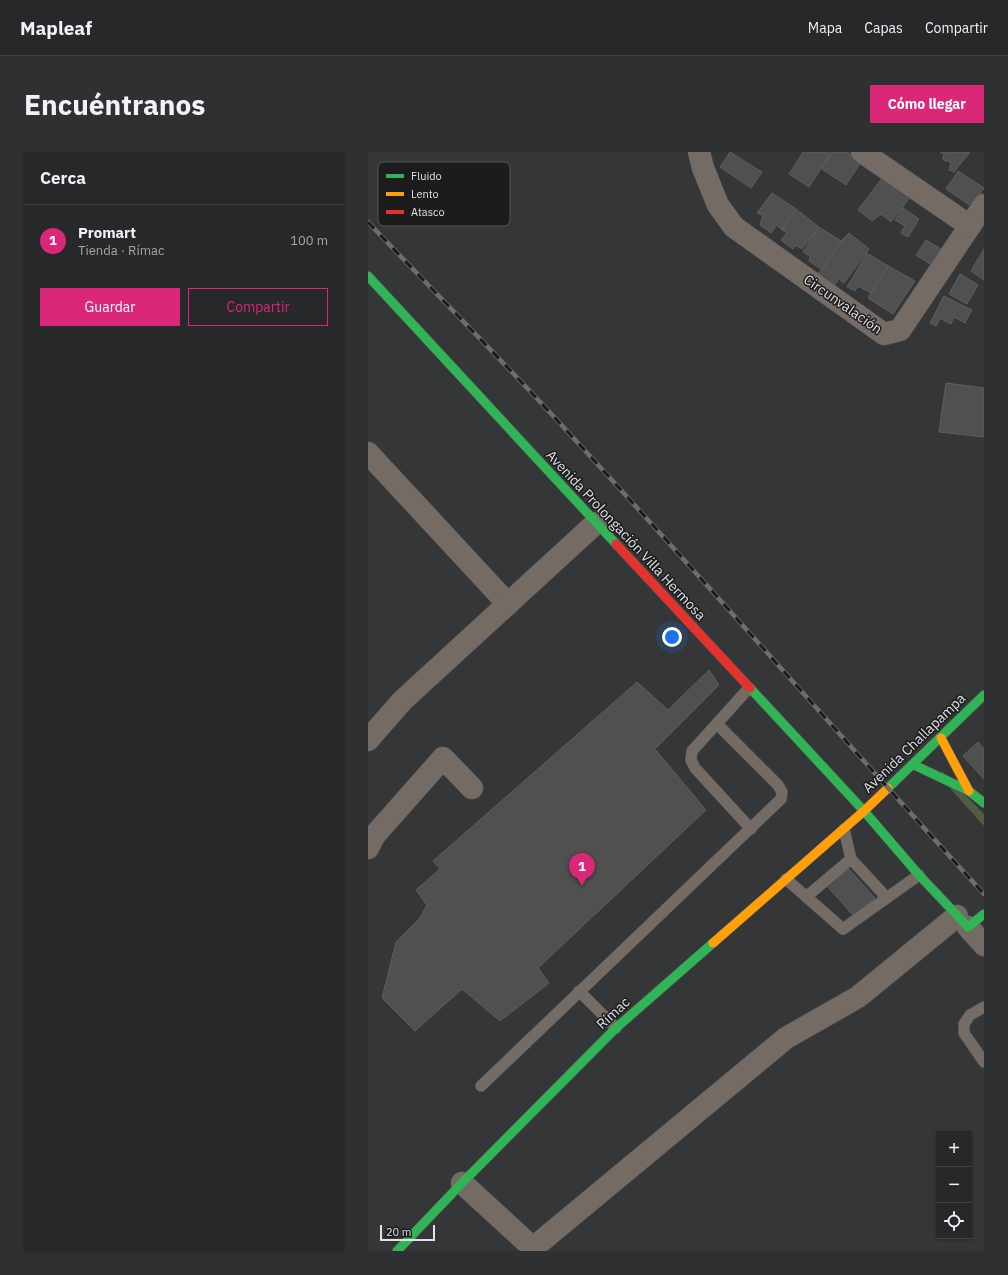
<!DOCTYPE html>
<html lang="es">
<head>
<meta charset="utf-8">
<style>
  :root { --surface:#27282a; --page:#2f3032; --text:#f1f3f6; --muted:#a4a6a8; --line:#434447; --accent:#db2777 }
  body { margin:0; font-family:"IBM Plex Sans",sans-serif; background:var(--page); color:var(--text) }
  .controls { position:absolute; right:12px; bottom:12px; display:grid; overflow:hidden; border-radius:0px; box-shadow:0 1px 3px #0004 }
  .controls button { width:36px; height:36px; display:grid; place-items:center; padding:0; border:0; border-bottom:1px solid var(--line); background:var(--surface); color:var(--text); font:20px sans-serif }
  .scale { position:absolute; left:12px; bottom:10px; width:55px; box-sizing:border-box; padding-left:4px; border:2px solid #e1e2e5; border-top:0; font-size:11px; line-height:14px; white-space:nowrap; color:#e1e2e5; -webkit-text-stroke:3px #1c1c1e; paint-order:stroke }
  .you { position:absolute; left:304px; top:485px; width:14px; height:14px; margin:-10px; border:3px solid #fff; border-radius:50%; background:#1a73e8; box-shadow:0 0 0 6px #1a73e833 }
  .badge { display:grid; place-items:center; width:26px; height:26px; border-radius:50%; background:var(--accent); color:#fff; font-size:13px; font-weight:700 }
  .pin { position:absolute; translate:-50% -33px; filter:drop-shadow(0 1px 2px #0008) }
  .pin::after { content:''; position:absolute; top:21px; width:14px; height:12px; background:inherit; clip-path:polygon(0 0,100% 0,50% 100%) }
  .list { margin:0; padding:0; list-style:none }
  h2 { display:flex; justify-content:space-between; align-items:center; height:52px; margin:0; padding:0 16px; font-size:17px }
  h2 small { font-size:13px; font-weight:400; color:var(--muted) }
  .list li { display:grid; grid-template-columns:26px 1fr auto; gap:12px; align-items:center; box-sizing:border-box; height:72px; padding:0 16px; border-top:1px solid var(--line) }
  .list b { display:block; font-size:15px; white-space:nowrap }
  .list p { margin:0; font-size:13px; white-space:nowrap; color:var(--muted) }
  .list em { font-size:13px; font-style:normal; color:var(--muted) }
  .actions { display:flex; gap:8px; padding:12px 16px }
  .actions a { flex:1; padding:9px 0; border:1px solid var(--accent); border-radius:0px; text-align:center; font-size:14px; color:var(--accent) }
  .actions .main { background:var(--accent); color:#fff }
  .icon { flex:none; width:22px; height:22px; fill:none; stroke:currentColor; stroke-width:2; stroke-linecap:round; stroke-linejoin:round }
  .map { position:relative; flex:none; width:616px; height:1099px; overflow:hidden; border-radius:0px }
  header { display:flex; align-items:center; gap:24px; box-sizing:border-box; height:56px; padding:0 20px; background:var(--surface); border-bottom:1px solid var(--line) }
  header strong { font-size:19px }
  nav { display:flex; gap:22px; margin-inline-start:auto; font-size:14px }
  .intro { display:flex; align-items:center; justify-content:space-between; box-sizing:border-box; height:96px; padding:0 24px }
  h1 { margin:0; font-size:28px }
  .button { padding:10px 18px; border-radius:0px; background:var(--accent); color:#fff; font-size:14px; font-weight:700 }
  main { display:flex; gap:24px; padding:0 24px }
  aside { flex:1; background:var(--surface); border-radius:0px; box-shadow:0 1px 3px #0004 }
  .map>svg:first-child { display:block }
</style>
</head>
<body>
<header>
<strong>Mapleaf</strong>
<nav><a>Mapa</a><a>Capas</a><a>Compartir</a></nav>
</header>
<div class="intro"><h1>Encuéntranos</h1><a class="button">Cómo llegar</a></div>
<main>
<aside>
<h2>Cerca<small></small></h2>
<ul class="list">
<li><span class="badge">1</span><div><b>Promart</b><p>Tienda · Rímac</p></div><em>100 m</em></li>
</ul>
<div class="actions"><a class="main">Guardar</a><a>Compartir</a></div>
</aside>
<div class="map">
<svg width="616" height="1099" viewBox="0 0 616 1099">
  <rect width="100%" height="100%" fill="#343638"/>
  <path fill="#535c41" d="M574,619L616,662V674L570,623Z"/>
  <g fill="#505051" stroke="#5e5e5f">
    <path d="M362,0L394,20L383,36L352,15Z"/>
    <path d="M435,0L463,1L441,35L421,22Z"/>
    <path d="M464,0H479L493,10L478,33L454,17Z"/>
    <path d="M572,0H602L586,20L581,18L583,10L575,8L576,2Z"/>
    <path d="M590,19L616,36L603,54L578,37Z"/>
    <path d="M518,21L545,41L523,70L513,62L504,69L490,58Z"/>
    <path d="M404,41L428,57L414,78L409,73L403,81L392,73L395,63L389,61Z"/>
    <path d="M535,56L551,67L540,85L533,81L537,74L527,68Z"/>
    <path d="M428,57L451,75L434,97L428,93L425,97L413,88L419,81L414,78Z"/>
    <path d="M451,75L473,89L454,118L441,109L442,104L435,100Z"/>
    <path d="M481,81L501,97L476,131L471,127L466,134L450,121L454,118L473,89Z"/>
    <path d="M558,88L578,100L562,112L548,103Z"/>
    <path d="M616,97V128L603,119Z"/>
    <path d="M499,101L520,114L503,141L490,134L487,139L479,135Z"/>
    <path d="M520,114L547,129L525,162L500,146Z"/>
    <path d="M592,122L610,133L599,152L581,142Z"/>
    <path d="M576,144L604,158L597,171L586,165L583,172L572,166L568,174L562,171Z"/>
    <path d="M578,231L616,236V285L571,280Z"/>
    <path d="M341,518L351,533L287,597L338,658L170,816L181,831L132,869L94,837L47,879L14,846L28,790L51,767L59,753L48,738L72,717L65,709L269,530L300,558Z"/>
    <path d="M610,590L616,597V627L595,604Z"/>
    <path d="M481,717L507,746L485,763L459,734Z"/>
  </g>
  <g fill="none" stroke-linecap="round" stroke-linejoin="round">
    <defs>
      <g id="lane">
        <path d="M381,536L324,599L323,608L327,616L383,677"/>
        <path d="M476,677L483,707L519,746"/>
        <path d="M418,727L475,777L551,723"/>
        <path d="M438,745L483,707"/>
        <path d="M211,839L248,876"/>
        <path d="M616,855L602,863L596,872V881L616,910"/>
        <path d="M113,934L413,647L414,640L410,633L349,572"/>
      </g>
      <g id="street">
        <path d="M331,0L335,16L350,53L366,75L516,182L532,178L616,53"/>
        <path d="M494,0L602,74"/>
        <path d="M0,301L140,452"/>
        <path d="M0,588L34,549L228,371"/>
        <path d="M0,696L6,684L75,606L104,636"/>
        <path d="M600,775L616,793"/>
        <path d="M94,1031L165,1096L418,886L490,845L589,764"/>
      </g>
      <g id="fast">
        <path d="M0,124L248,392"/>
        <path d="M382,536L496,659L551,723L600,775L616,762"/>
        <path d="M546,613L601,639L616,651"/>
        <path d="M520,636L616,543"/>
        <path d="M29,1099L94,1031L248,876L345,791"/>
      </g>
      <g id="slow">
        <path d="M573,586L601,639"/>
        <path d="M345,791L496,659L520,636"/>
      </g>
      <path id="jam" d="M248,392L382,536"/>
    </defs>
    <use href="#lane" stroke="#515253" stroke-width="12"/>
    <use href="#street" stroke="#515253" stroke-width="23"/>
    <use href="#fast" stroke="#515253" stroke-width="10"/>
    <use href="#slow" stroke="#515253" stroke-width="10"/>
    <use href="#jam" stroke="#515253" stroke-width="10"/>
    <use href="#lane" stroke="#746b64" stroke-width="11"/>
    <use href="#street" stroke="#746b64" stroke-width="22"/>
    <use href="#fast" stroke="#30b455" stroke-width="9"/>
    <use href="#slow" stroke="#ff9f0a" stroke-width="9"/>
    <use href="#jam" stroke="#e5322d" stroke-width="9"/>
    <defs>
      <path id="rail" d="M0,70C66,140 134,208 199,279C340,432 476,589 616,742"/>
    </defs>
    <use href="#rail" stroke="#706c6b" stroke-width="4.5"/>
    <use href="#rail" stroke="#1c1c1e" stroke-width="3" stroke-dasharray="9" stroke-linecap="butt"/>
  </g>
  <g text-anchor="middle" stroke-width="3" stroke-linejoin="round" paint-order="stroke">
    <g font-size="14" fill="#e1e2e5" stroke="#1c1c1e">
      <text transform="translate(475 152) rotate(35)" y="5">Circunvalación</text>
      <text transform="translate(258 383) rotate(47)" y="5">Avenida Prolongación Villa Hermosa</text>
      <text transform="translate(546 591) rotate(-44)" y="5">Avenida Challapampa</text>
      <text transform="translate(245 861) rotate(-43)" y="5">Rímac</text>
    </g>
  </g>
  <rect x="10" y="10" width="132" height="64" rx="6" fill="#1c1c1e" stroke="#57575a" stroke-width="1"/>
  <rect x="18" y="22" width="18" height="4" fill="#30b455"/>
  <rect x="18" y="40" width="18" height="4" fill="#ff9f0a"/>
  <rect x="18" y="58" width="18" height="4" fill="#e5322d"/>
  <g font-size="11" fill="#e1e2e5">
    <text x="43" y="28">Fluido</text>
    <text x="43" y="46">Lento</text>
    <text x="43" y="64">Atasco</text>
  </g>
</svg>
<div class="controls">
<button>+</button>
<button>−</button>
<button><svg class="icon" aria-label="locate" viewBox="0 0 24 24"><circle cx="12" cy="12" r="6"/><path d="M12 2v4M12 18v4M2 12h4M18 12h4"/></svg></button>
</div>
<div class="scale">20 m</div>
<div class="you"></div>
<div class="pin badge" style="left:214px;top:734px">1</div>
</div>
</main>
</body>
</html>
